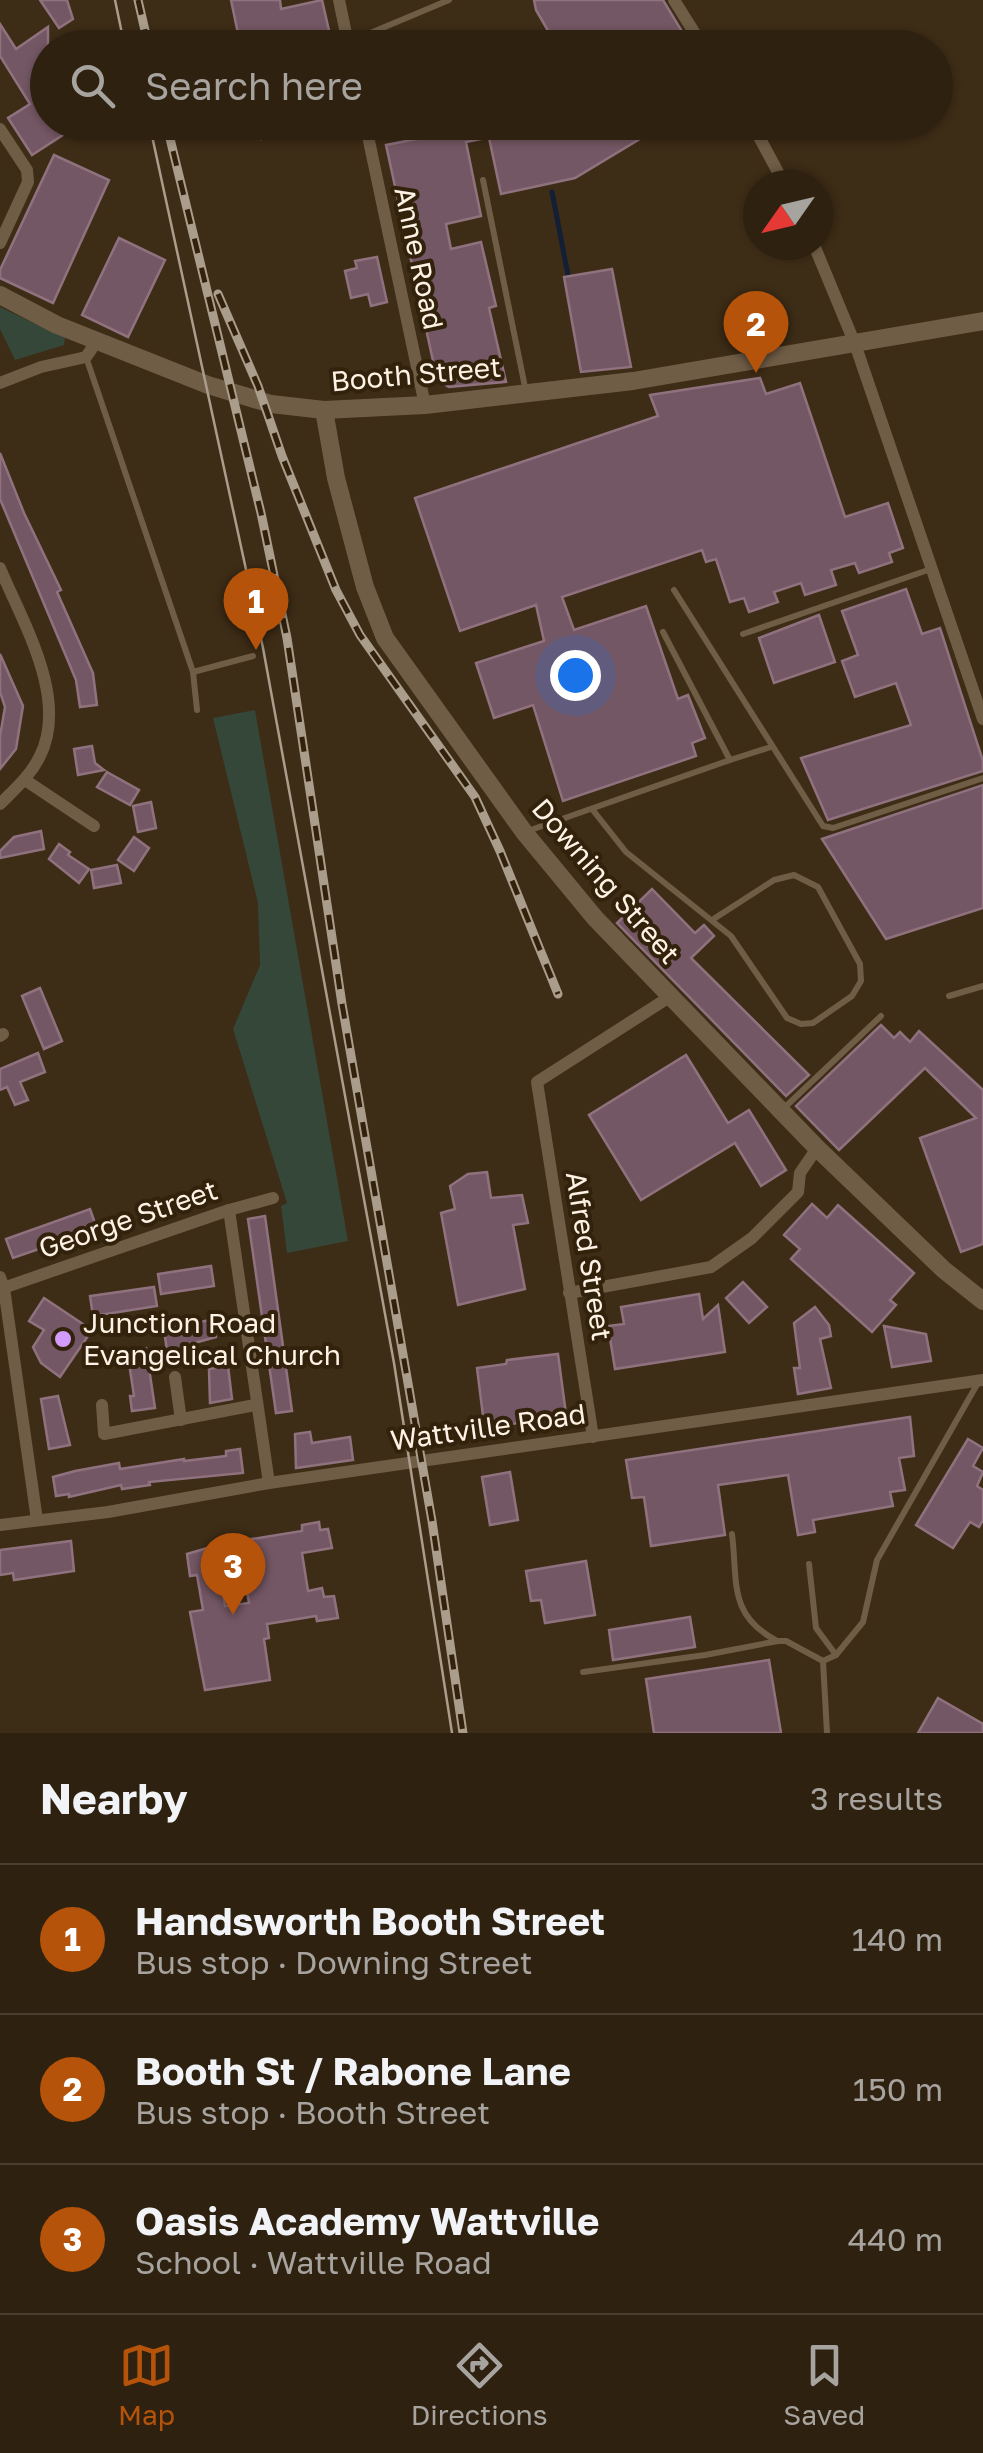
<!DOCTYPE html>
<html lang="en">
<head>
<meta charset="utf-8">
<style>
  :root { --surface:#2e2110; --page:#362919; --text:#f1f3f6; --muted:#a7a39f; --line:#493e30; --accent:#b45309 }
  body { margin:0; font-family:"Golos Text",sans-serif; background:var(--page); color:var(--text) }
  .compass { position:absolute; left:743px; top:170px; width:90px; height:90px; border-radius:50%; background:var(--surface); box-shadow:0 2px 8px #0004; rotate:236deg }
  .you { position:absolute; left:575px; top:675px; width:35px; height:35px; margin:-25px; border:8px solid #fff; border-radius:50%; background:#1a73e8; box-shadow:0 0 0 15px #1a73e833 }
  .badge { display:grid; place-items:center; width:65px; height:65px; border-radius:50%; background:var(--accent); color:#fff; font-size:32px; font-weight:700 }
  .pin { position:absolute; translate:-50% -82px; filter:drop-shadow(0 2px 5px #0008) }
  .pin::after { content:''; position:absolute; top:52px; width:35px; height:30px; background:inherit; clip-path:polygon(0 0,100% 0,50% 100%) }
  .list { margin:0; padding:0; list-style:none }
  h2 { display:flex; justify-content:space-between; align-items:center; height:130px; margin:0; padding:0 40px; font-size:42px }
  h2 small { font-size:32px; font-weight:400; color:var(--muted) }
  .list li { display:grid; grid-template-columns:65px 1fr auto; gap:30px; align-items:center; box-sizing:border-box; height:150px; padding:0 40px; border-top:2px solid var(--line) }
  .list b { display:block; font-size:38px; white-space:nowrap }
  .list p { margin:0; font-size:32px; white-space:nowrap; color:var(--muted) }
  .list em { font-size:32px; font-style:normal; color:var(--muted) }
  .icon { flex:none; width:55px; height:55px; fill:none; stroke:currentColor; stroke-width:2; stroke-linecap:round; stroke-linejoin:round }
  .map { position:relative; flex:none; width:983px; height:1733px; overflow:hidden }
  .search { position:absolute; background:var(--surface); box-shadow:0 2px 8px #0004; left:30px; right:30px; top:30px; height:110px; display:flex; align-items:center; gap:25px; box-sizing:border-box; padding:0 35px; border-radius:55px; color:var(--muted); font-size:38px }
  .sheet { height:580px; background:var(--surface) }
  nav { display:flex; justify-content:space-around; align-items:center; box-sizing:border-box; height:140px; border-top:2px solid var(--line); background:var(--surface); font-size:28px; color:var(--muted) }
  nav a { display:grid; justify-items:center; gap:5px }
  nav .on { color:var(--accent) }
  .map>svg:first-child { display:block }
</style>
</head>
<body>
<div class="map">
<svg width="983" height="1733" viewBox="0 0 983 1733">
  <rect width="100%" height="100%" fill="#3d2c16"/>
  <g fill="#354739">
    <path d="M0,307L65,338L64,345L15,360L0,329Z"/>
    <path d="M255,710L348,1241L287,1253L281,1206L287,1203L233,1029L260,965L258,903L213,718Z"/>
  </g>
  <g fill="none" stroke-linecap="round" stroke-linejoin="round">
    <path stroke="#121f35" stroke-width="5" d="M552,192L568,275"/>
  </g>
  <g fill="#745764" stroke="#90727f" stroke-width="2.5" fill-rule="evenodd">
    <path d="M40,0H67L73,19L59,28Z"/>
    <path d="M231,0H280L281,9L322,0L333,48H241Z"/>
    <path d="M534,0H663L692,48H558L536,10Z"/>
    <path d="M0,24L16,49L48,27V122H64L69,131L32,155L8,118L30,104L0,56Z"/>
    <path d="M257,122H313V128L261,139Z"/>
    <path d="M434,122H483L486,138L466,142L481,216L446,224L451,249L481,242L496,306L489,308L506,382L449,387L440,382L435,370L386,145L437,135Z"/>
    <path d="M534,122H668L575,178L501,194L488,133Z"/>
    <path d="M54,155L109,180L53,303L0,278V270Z"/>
    <path d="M119,238L165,260L128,337L82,315Z"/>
    <path d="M377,257L387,302L371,306L368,294L351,298L345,271L357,268L355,261Z"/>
    <path d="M612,269L631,367L581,372L564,277Z"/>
    <path d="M760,378L766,394L800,383L845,517L888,503L903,548L889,553L892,562L859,573L855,563L831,570L836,585L805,595L801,583L774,592L778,602L749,612L744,598L730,602L716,559L706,562L702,550L562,597L574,630L646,606L678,699L688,695L705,738L692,743L696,756L563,801L533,705L494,718L476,663L544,641L536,605L460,631L415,498L658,416L650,395Z"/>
    <path d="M0,453L24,513L61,590L57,592L93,673L97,705L80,707L76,680L0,499Z"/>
    <path d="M906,589L922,634L940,628L983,761V771L828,820L801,758L911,725L896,683L855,697L842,661L858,655L842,611Z"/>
    <path d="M819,615L835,662L774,683L759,638Z"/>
    <path d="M0,654L23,706L16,749L0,769V736L5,707L0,692Z"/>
    <path d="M92,746L95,763L104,770L78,775L74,749Z"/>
    <path d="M107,772L139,790L130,805L97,787Z"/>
    <path d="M983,785V908L886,939L822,839Z"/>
    <path d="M151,802L156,828L138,832L133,806Z"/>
    <path d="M41,831L44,849L0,858V851L14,837Z"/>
    <path d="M134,837L149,848L134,871L118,860Z"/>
    <path d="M59,844L70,852L68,855L89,869L79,883L49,859Z"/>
    <path d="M117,865L121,883L94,888L91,870Z"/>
    <path d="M652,889L695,933L704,925L714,936L691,958L809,1075L786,1096L617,923Z"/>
    <path d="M40,988L62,1041L44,1049L22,996Z"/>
    <path d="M881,1025L894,1038L900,1032L910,1042L919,1031L983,1090V1244L961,1252L920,1138L976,1118L925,1068L839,1150L796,1106Z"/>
    <path d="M38,1053L45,1072L20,1082L28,1100L15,1105L7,1087L0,1090V1069Z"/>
    <path d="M686,1055L728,1123L749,1110L786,1170L761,1186L735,1143L641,1200L589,1115Z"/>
    <path d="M487,1172L491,1198L522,1195L528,1223L513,1225L525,1289L458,1305L441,1213L455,1209L450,1186L468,1174Z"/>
    <path d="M812,1204L827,1218L838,1205L914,1273L890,1300L896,1305L872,1332L791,1259L800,1249L784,1235Z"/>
    <path d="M90,1209L97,1229L13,1258L6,1239Z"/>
    <path d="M265,1216L292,1411L276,1413L248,1219Z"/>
    <path d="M211,1266L214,1286L161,1294L158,1274Z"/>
    <path d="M743,1282L767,1307L749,1323L726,1298Z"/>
    <path d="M154,1287L157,1306L93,1316L90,1296Z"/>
    <path d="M699,1294L703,1319L718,1305L725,1352L615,1369L608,1326L624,1324L621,1307Z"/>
    <path d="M44,1298L92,1330L60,1377L41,1363L33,1347L44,1330L29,1321Z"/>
    <path d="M815,1307L829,1325L831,1336L820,1339L831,1388L798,1394L794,1368H800L794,1323Z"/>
    <path d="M214,1319L216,1337L187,1345V1348L167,1351L164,1330Z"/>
    <path d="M884,1326L926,1334L931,1361L892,1367Z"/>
    <path d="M146,1348L155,1408L132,1411L130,1396H134L127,1350Z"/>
    <path d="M558,1354L566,1414L491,1428L490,1417L483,1416L477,1368L506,1364L507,1360Z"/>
    <path d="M228,1366L232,1399L210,1403L209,1369Z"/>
    <path d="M58,1396L70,1445L49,1449L41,1399Z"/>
    <path d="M910,1417L914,1456L899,1458L905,1490L890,1492L893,1506L813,1520L815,1532L798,1535L788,1475L718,1485L725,1535L651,1546L644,1497L632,1498L626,1460Z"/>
    <path d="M310,1432L312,1443L350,1437L353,1460L296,1468L295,1434Z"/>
    <path d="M968,1439L983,1448L973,1466L983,1472L977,1486L983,1490V1520L979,1527L970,1522L953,1548L916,1525Z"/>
    <path d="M240,1449L243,1473L149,1482L150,1485L122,1489L121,1485L69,1497V1494L56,1496L53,1477L75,1471L119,1463L120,1469L184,1459V1461L226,1456V1451Z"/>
    <path d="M510,1472L518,1520L490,1525L482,1477Z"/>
    <path d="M319,1522L320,1530L328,1529L332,1548L302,1553L308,1591L322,1588L324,1597L334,1596L338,1618L317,1621L316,1616L267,1624L269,1638L264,1639L270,1680L205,1690L190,1612L203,1610L197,1575L190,1576L187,1554L221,1544L220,1538L232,1536L233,1542L302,1531V1525ZM243,1569L249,1603L225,1606L220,1573Z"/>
    <path d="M71,1541L74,1571L14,1580L13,1573L0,1575V1550Z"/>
    <path d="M586,1561L595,1615L545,1623L541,1600L531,1601L526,1571Z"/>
    <path d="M690,1617L695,1647L613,1660L609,1630Z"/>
    <path d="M769,1660L781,1733H654L646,1679Z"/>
    <path d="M938,1698L983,1724V1733H918Z"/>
  </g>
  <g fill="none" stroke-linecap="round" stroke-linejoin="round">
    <g stroke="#705d46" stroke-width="6">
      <path d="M349,42L449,0"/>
      <path d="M483,180L526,392"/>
      <path d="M86,357L193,672L197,710"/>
      <path d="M674,590L823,826L833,828L983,778"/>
      <path d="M663,632L730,760L771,747"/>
      <path d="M743,634L931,569"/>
      <path d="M193,672L253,656"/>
      <path d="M592,809L626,852L731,936L787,1018L801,1024L813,1023L852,996L861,981L860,964L818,887L794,875L774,880L712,920"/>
      <path d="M525,832L730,760"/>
      <path d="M949,996L983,986"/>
      <path d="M782,1110L881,1016"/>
      <path d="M732,1534C738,1583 728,1615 777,1641"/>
      <path d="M809,1564L816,1628L836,1655"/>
      <path d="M583,1672L705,1655L778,1641H786L823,1661"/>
      <path d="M827,1733L823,1661L836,1655L863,1622L877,1560L979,1381"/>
    </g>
    <g stroke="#705d46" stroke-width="12">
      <path d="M339,0L349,48"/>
      <path d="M674,0L704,48"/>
      <path d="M365,122L425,405"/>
      <path d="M751,122L785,185"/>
      <path d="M0,129L27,170L28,182L0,243"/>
      <path d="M814,245L855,344L983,719"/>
      <path d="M0,383L41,367L86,357L97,341"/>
      <path d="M0,568C22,621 69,698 40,756C31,775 15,789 0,804"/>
      <path d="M25,780L94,826"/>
      <path d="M0,1036L3,1034"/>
      <path d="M229,1210L269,1483"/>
      <path d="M0,1277L4,1288L37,1520"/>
      <path d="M0,1289L229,1210L273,1198"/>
      <path d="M569,1293L711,1267L752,1238L798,1192L800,1173L817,1148"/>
      <path d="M175,1377L181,1420"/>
      <path d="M102,1405L104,1434L255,1405"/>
      <path d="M593,1437L537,1082L671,996"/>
      <path d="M0,1525L108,1512L269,1483L983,1380"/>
    </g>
    <g stroke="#705d46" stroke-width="18">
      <path d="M0,295L57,325L208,385L271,404L324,410L425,405L633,381L983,321"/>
      <path d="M324,410L336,478L365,587L385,638L524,832L595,918L817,1148L944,1270L983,1301"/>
    </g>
    <g stroke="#aa9d8b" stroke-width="2.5">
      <path d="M115,0L125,48"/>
      <path d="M149,122L263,648L394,1363L452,1733"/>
    </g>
    <defs>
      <g id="rail">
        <path d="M138,0L149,48"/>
        <path d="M166,122L261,513L287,638L342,1004L432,1521L463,1733"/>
        <path d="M218,294L258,386L282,456L336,590L360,635L475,797L500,851L558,994"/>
      </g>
    </defs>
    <use href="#rail" stroke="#aa9d8b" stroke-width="9"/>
    <use href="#rail" stroke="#32220c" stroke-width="5" stroke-dasharray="15" stroke-linecap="butt"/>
  </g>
  <circle fill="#d39cfc" stroke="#32220c" stroke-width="4" cx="63" cy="1339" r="10"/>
  <g text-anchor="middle" stroke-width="8" stroke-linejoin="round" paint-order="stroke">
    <g font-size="28" fill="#fdf2e4" stroke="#32220c">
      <text transform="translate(419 258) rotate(78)" y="10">Anne Road</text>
      <text transform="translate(416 374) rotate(-5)" y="10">Booth Street</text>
      <text transform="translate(606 881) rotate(49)" y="10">Downing Street</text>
      <text transform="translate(128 1219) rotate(-19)" y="10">George Street</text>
      <text transform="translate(589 1256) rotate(81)" y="10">Alfred Street</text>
      <text transform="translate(488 1427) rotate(-8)" y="10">Wattville Road</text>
    </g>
    <g font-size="28" fill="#fdf2e4" stroke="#32220c" text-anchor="start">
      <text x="83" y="1333">Junction Road<tspan x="83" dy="32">Evangelical Church</tspan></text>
    </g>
  </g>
</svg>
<svg class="compass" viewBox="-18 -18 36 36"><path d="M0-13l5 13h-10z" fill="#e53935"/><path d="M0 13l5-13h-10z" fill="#a7a39f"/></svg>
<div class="you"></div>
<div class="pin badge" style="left:256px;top:650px">1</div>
<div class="pin badge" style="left:756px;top:373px">2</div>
<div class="pin badge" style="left:233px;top:1615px">3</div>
<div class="search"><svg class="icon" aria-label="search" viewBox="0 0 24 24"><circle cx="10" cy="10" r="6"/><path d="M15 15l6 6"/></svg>Search here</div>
</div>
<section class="sheet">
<h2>Nearby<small>3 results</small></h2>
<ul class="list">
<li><span class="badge">1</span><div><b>Handsworth Booth Street</b><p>Bus stop · Downing Street</p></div><em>140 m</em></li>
<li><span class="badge">2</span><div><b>Booth St / Rabone Lane</b><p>Bus stop · Booth Street</p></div><em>150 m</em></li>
<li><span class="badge">3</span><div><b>Oasis Academy Wattville</b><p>School · Wattville Road</p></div><em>440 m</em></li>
</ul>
</section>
<nav>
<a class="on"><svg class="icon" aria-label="map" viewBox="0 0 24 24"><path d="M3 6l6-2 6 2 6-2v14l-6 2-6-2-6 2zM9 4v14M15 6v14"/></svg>Map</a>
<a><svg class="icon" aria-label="directions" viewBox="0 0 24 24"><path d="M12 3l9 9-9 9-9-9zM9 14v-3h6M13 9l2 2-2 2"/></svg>Directions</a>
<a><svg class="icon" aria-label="saved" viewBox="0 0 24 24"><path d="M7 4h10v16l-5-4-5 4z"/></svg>Saved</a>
</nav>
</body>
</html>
